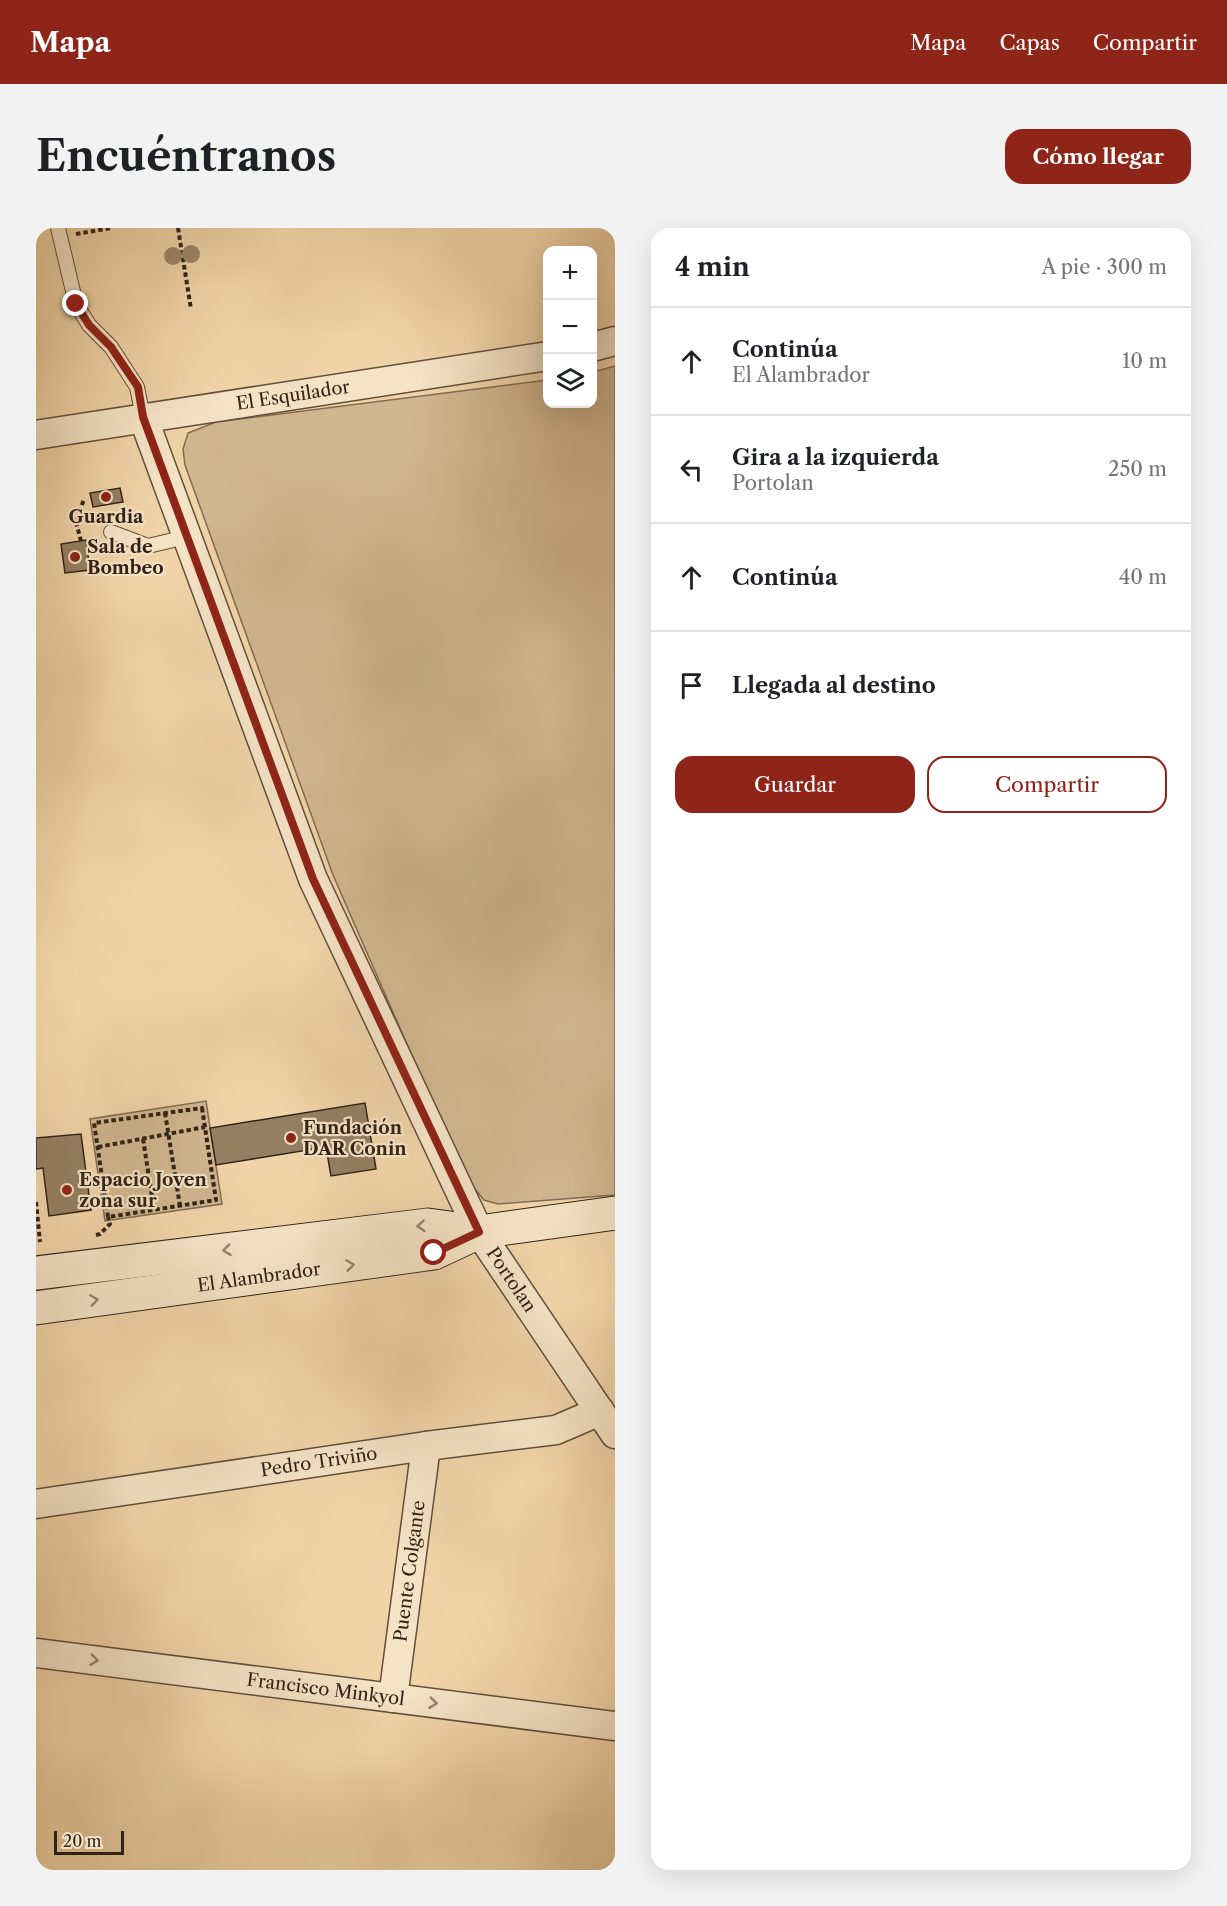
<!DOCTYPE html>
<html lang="es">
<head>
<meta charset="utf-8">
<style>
  :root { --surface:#fff; --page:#f2f2f2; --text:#202124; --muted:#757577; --line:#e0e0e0; --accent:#8f2418 }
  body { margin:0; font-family:"Libre Caslon Text",serif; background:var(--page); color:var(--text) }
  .controls { position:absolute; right:18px; top:18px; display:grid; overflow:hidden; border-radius:12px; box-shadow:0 6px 24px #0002 }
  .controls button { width:54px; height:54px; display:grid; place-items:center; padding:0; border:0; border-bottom:2px solid var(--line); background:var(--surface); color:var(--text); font:30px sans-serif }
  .scale { position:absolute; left:18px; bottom:15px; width:70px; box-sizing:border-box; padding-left:6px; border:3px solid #322317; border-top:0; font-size:16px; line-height:21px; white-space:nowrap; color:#322317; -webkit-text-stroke:4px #f5e3c6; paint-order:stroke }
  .stop { position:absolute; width:18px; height:18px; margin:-14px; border:4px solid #8f2418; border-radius:50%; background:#fff }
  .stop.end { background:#8f2418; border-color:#fff; box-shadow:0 2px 6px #0008 }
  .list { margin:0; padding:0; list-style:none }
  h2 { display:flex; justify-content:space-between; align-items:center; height:78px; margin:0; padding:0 24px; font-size:26px }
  h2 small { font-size:20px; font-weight:400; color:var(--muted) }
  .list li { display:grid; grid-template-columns:39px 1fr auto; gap:18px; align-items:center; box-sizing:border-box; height:108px; padding:0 24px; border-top:2px solid var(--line) }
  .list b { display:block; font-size:22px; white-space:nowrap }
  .list p { margin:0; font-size:20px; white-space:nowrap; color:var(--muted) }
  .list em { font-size:20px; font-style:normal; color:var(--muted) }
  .actions { display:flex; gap:12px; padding:18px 24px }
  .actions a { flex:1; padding:14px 0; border:2px solid var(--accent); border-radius:18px; text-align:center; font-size:21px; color:var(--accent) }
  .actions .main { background:var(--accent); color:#fff }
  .icon { flex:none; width:33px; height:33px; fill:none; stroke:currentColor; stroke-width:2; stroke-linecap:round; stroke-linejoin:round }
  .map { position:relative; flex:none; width:579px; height:1642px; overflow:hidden; border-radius:18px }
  header { display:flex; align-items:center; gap:36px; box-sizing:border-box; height:84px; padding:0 30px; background:var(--accent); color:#fff }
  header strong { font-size:28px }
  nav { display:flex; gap:33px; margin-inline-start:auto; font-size:21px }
  .intro { display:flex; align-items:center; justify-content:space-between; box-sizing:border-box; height:144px; padding:0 36px }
  h1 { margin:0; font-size:42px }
  .button { padding:15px 27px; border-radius:18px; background:var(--accent); color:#fff; font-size:21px; font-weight:700 }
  main { display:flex; gap:36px; padding:0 36px }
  aside { flex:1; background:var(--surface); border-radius:18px; box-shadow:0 6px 24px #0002 }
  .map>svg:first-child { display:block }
</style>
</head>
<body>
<header>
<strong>Mapa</strong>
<nav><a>Mapa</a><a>Capas</a><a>Compartir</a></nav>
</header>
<div class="intro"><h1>Encuéntranos</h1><a class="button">Cómo llegar</a></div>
<main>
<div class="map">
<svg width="579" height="1642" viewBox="0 0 579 1642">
  <rect width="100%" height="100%" fill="#f0d4a8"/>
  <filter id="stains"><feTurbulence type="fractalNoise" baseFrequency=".00333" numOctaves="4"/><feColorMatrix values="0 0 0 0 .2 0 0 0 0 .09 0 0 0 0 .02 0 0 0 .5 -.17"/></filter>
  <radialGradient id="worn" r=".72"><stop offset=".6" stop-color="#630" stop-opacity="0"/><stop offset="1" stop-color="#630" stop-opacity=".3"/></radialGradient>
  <g fill="#d0b68f" stroke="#816c53" stroke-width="1.5">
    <path d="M579,138V967L462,976L448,972L429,949L297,647L149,237L147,221L152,205L180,194L511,152L512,176H556L557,144Z"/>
    <path d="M170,873L186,976L69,993L54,891Z"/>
  </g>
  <g fill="#957f62" stroke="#322317" stroke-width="1.5">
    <path d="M84,260L87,274L57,279L54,265Z"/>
    <path d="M50,312L54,342L29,345L25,316Z"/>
    <path d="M329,875L340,941L295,948L290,919L180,937L174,900Z"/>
    <path d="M45,906L55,982L13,988L7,940L0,941V910Z"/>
  </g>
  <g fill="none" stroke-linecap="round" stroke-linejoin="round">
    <defs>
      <g id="service">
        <path d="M22,0L40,76L53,97L75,119L101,159L107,189"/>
        <path d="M75,304L112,318L150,309"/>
      </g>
      <g id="minor">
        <path d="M556,119L579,113"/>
        <path id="s1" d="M107,189L277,651L443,1004L579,1206"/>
        <path id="s2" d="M0,207L512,128"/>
        <path id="s3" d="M0,1276L390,1218L520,1202L564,1183"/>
        <path id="s4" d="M0,1425L579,1498"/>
        <path id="s5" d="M357,1470L390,1218"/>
      </g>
      <g id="secondary">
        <path d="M0,1045L392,997L443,1004"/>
        <path id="s6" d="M0,1080L398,1025L443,1004L579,985"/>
      </g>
    </defs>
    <use href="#service" stroke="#624f3b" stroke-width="16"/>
    <use href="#minor" stroke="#624f3b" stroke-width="31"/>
    <use href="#secondary" stroke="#322317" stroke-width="35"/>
    <g stroke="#322317" stroke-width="4" stroke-dasharray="4.5 3" stroke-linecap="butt">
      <path d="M142,0L155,81"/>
      <path d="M40,6L75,0"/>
      <path d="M45,313L40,294L48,271"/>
      <path d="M166,880L180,972L72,989L58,895Z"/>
      <path d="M129,885L144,978"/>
      <path d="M107,911L118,981"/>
      <path d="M62,919L169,899"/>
      <path d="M0,974L4,1014"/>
      <path d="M60,1007L64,1006L74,996L72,989"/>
    </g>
    <use href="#service" stroke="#f5e3c6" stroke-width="14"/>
    <use href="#minor" stroke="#f5e3c6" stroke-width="28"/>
    <use href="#secondary" stroke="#f5e3c6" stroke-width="33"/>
  </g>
  <g fill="#9e8769">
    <circle cx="155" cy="26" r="9"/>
    <circle cx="137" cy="28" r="9"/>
  </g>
  <defs><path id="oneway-chevron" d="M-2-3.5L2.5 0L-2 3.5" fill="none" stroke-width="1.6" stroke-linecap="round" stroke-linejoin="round" transform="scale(1.5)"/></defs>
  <g stroke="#94836e">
    <use href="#oneway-chevron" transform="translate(385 998) rotate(175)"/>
    <use href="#oneway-chevron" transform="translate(191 1022) rotate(173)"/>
    <use href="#oneway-chevron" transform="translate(314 1037) rotate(-8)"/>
    <use href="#oneway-chevron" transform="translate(58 1072) rotate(-8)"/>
    <use href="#oneway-chevron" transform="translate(58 1432) rotate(7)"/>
    <use href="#oneway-chevron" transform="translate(397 1475) rotate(7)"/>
  </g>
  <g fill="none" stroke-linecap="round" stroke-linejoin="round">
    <path stroke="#8f2418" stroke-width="8" d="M40,76L53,97L75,119L102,159L107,189L277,651L443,1004L398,1025"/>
  </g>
  <g fill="#8f2418" stroke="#f5e3c6" stroke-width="2">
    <circle cx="70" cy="269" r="6"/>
    <circle cx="39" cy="329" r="6"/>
    <circle cx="255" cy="910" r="6"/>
    <circle cx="31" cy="962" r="6"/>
  </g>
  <g text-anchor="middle" stroke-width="4.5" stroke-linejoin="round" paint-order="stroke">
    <g font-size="18" fill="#322317" stroke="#f5e3c6">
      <text dy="6" stroke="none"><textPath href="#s2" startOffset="260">El Esquilador</textPath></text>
      <text dy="6" stroke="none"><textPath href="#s6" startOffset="225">El Alambrador</textPath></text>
      <text dy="6" stroke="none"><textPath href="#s1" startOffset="940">Portolan</textPath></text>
      <text dy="6" stroke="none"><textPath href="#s3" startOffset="286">Pedro Triviño</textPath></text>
      <text dy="6" stroke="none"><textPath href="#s5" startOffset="128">Puente Colgante</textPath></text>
      <text dy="6" stroke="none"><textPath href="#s4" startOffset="292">Francisco Minkyol</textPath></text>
    </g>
    <g font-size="18" font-weight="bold" fill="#322317" stroke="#f5e3c6" text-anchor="start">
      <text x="70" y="295" text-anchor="middle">Guardia</text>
      <text x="51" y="325">Sala de<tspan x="51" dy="21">Bombeo</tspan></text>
      <text x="267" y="906">Fundación<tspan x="267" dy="21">DAR Conin</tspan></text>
      <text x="43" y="958">Espacio Joven<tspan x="43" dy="21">zona sur</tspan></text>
    </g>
  </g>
  <rect width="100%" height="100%" filter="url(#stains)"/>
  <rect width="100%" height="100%" fill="url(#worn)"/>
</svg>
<div class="controls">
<button>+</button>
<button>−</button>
<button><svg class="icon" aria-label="layers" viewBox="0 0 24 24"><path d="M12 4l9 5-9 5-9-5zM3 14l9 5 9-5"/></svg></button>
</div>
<div class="scale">20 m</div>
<div class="stop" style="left:398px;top:1025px"></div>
<div class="stop end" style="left:40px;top:76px"></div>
</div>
<aside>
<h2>4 min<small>A pie · 300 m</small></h2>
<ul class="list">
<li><svg class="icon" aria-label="ahead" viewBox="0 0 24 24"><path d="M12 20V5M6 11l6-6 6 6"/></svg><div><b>Continúa</b><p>El Alambrador</p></div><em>10 m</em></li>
<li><svg class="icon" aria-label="left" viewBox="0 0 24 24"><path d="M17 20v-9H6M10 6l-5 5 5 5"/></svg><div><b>Gira a la izquierda</b><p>Portolan</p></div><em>250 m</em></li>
<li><svg class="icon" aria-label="ahead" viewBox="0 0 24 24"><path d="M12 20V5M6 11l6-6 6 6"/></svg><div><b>Continúa</b></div><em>40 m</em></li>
<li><svg class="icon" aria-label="arrive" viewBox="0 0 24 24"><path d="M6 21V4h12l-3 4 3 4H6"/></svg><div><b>Llegada al destino</b></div></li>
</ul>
<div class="actions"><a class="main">Guardar</a><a>Compartir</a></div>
</aside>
</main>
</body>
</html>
